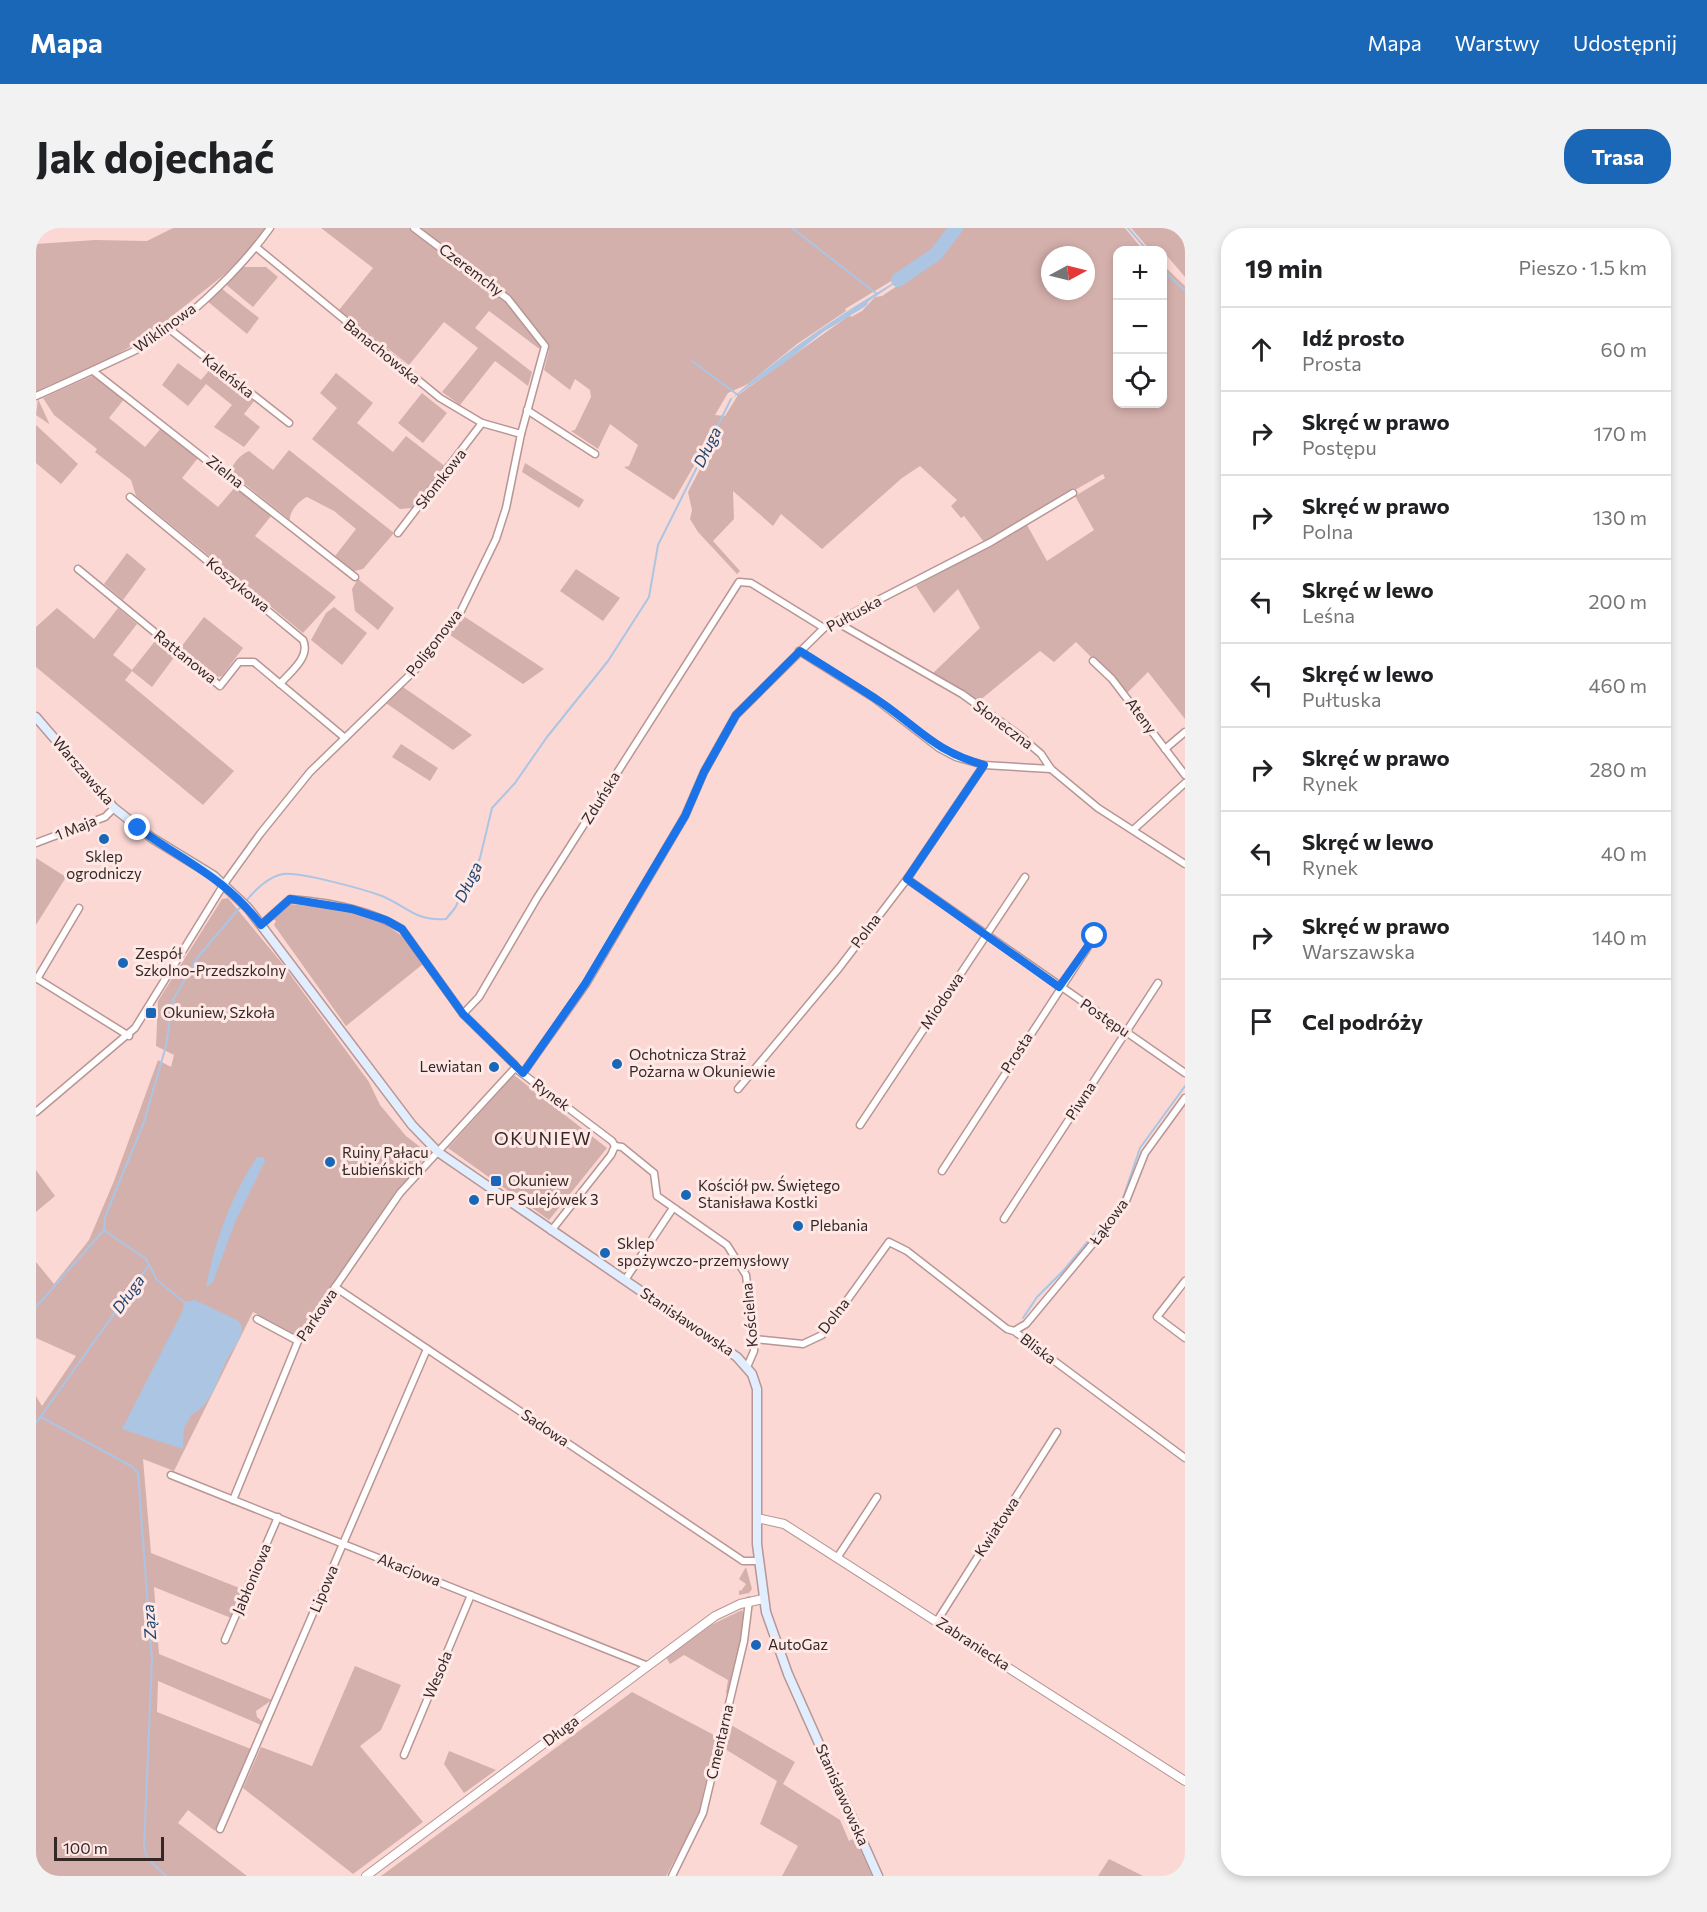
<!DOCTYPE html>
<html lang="pl">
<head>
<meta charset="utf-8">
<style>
  :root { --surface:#fff; --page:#f2f2f2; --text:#202124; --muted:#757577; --line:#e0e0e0; --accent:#1967b6 }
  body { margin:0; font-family:Commissioner,sans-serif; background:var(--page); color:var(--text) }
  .controls { position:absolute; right:18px; top:18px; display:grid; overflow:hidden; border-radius:12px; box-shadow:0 3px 9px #0003 }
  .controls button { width:54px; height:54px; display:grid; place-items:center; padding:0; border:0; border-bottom:2px solid var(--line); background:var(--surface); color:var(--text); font:30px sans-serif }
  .compass { position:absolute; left:1005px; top:18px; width:54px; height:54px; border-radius:50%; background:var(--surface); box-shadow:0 3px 9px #0003; rotate:83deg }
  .scale { position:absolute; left:18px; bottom:15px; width:110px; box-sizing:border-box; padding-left:6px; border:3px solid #342726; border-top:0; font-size:16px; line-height:21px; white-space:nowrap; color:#342726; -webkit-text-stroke:4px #ffe9e7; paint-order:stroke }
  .stop { position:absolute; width:18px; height:18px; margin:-14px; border:4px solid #1a73e8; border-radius:50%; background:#fff }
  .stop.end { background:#1a73e8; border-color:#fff; box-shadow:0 2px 6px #0008 }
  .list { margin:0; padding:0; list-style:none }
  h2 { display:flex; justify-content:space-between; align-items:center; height:78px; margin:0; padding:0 24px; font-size:26px }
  h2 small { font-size:20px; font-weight:400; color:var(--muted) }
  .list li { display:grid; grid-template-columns:39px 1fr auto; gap:18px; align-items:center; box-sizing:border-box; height:84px; padding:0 24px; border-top:2px solid var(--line) }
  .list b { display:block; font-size:22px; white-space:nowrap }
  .list p { margin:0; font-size:20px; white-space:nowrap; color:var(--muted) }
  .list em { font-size:20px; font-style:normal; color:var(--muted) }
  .icon { flex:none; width:33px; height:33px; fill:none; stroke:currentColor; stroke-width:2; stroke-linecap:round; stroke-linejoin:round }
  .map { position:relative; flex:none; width:1149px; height:1648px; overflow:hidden; border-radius:24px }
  header { display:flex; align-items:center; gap:36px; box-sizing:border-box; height:84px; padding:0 30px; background:var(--accent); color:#fff }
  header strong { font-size:28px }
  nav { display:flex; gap:33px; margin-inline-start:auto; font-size:21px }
  .intro { display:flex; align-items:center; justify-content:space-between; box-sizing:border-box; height:144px; padding:0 36px }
  h1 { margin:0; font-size:42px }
  .button { padding:15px 27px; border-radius:24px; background:var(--accent); color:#fff; font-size:21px; font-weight:700 }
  main { display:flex; gap:36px; padding:0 36px }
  aside { flex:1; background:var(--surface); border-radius:24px; box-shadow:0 3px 9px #0003 }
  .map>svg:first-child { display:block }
</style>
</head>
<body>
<header>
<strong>Mapa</strong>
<nav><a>Mapa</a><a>Warstwy</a><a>Udostępnij</a></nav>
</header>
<div class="intro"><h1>Jak dojechać</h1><a class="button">Trasa</a></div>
<main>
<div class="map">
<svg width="1149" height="1648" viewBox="0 0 1149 1648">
  <rect width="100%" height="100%" fill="#fcd8d4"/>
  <g fill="#d4b0ac" fill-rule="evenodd">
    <path d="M137,0H231L221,14L189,46L106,112L71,132L0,163V16L59,12L111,13Z"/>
    <path d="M285,0H917L900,23L885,35L809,81L810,83L761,116L712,156L692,165L679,187L689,188L702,167L814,87L815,89L826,83L839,69L846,68L900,32L925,0H1089L1107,22H1082V176H1126L1127,37L1149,58V491L1112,444L1091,465L1040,414L1018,434L1004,423L943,473L896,446L944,400L922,361L898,385L880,358L991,297L1011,333L1058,302L1039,268L1069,250L1067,246L948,314L928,288L925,290L915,278L921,272L884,238L866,250L786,321L745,286L737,298L697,263L698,291L677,313L704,343L701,346L662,304L654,291L656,282L652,264L665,239L659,236L638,272L588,239L593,238L602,217L574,196L562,221L535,203L539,202L555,169L554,162L539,151L534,162L508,142L513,122L502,120L453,83L439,100L496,144L492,158L459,133L424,177L406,164L442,120L408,94L373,137L303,82L337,40ZM1014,27H1050V63H1014Z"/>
    <path d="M1095,0H1149V49L1126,22H1114Z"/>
    <path d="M207,39H230L242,49L217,79L188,55Z"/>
    <path d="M185,60L223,90L211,106L171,73Z"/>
    <path d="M142,135L165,152L176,139L219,172L208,186L224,199L208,219L178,199L196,177L170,156L152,178L126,157Z"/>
    <path d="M300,145L337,175L321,195L357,224L370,208L410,239L376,280L364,281L276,211L301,180L284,165Z"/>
    <path d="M58,147L89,170L73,190L109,219L125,200L162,230L146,250L182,279L199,259L235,288L219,308L300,369L267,405L100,268L95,252L59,224L61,221L18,187L7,170Z"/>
    <path d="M386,165L411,185L387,215L362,195Z"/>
    <path d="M2,171L13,195V196L0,187Z"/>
    <path d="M0,197L42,236L25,256L0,235Z"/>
    <path d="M253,222L358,305L327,341L318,343L299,328L320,301L298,283L271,269C264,272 253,283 254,292L195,245C195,236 205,226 213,223L237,242Z"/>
    <path d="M489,235L548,272L543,280L486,244Z"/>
    <path d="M91,325L110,341L87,372L68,356Z"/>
    <path d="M540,341L584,370L567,393L524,363Z"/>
    <path d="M322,351L358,380L342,402L319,383L316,361Z"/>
    <path d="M298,379L331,405L306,437L275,412L290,385Z"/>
    <path d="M21,380L58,411L82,380L101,396L77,427L96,442L120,412L139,428L116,459L96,443L89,452L198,543L167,577L0,439V399Z"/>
    <path d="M426,387L508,441L487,456L414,407Z"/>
    <path d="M168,389L207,420L186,448L181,449L145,419Z"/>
    <path d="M367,459L436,507L417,522L350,475Z"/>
    <path d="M365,516L402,540L394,553L356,529Z"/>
    <path d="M0,630L30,649L0,697Z"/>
    <path d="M192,670L245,734L333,854L344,877L370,908L388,922L390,927L260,1107L217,1084L138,1243L107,1231L115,1325L206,1361L195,1390L118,1359L123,1426L236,1472L220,1483L221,1489L227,1494L225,1497L122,1453L121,1484L215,1521L179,1603L152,1582L142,1595L211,1648H0V1168L6,1178L40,1128L0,1110V1034L18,1056L53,1012L78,953L122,832L135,839L138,827L120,818L122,773L186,671Z"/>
    <path d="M252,676C291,679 337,683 367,709C375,716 381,727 387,736L310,798L238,697L240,693L237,691Z"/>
    <path d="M478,847L571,920L513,992L412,920Z"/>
    <path d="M0,942L19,968L0,984Z"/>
    <path d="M710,1339L716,1361L713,1365L703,1367V1362L705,1363L710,1356L703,1351Z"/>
    <path d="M706,1382L709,1390L692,1466L690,1465L692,1452L648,1427L634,1436L630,1429L675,1397Z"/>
    <path d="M319,1438L365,1457L345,1502L324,1518L387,1594L317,1646L207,1560L225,1519L276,1538Z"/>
    <path d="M596,1464L680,1508L662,1589L630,1648H345Z"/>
    <path d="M695,1497L759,1534L747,1556L804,1592L813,1613L819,1610L836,1648H746L762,1618L724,1596L741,1553L689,1521Z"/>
    <path d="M413,1523L460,1542L428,1565L408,1536Z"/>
    <path d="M1073,1631L1107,1648H1062Z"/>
  </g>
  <g fill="#abc5e3">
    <path d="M877,43L833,73L830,78L787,104L748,135L695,171C751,121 812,81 877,43Z"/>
    <path d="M221,929H228L229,933L199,994L177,1054L170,1059C179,1013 195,968 221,929Z"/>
    <path d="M159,1072L201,1092L206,1098C205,1112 200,1116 193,1128C181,1148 178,1176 155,1187L148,1201L147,1221L86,1201L147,1082L148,1074Z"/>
  </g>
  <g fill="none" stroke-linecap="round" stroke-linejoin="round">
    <g stroke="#abc5e3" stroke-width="2">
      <path d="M756,0L841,66"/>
      <path d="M1092,0L1111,22"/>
      <path d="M1126,41L1149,63"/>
      <path d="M656,133L702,167"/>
      <path d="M210,673C218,663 233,648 247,646C265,644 327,661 346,668C372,679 378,693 410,691L419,680L444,630L456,580L479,555L511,509L572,433L613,369L622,317L695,171"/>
      <path d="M113,1037L121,1052L148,1074"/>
      <path d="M0,1079L68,1002"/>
      <path d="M987,1090L1001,1069L1027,1043L1086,973L1104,920L1149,858"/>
      <path d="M5,1189L95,1238L102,1245L116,1432L108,1620L112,1631L130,1648"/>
      <path d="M0,1195L113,1037L110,1031L68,1002L69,989L108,894L130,818L137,772L161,730L206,677"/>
    </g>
    <path stroke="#abc5e3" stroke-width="14" d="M862,52L900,26L920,0"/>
    <defs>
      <g id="minor">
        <path d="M220,19L404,170L446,195L485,206"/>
        <path d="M132,100L253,195"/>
        <path d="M57,143L319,349"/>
        <path d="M0,168C32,154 64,139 96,124C143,102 204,42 234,0"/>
        <path d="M491,182L559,226"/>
        <path d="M94,269L267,412C275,429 254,444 244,456"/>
        <path d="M362,305L446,195"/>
        <path d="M42,341L184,458L203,434H218L309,510"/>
        <path d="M802,395L926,466L983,507L1005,526L1015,541L1062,580L1149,636"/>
        <path d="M763,423L838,470L903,520L920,529L948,537L1015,541"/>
        <path d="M1057,433L1076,451L1149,547"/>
        <path d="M1129,521L1149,504"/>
        <path d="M1097,602L1149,555"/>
        <path d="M0,615L69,589L78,580"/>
        <path d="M871,651L1149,845"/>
        <path d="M225,697L254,671C292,674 333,681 366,701L427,786L479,837V840L576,913L579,918"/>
        <path d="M0,750L93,808"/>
        <path d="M1,751L43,680"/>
        <path d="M427,786L443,769L501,670L703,354L715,355L788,400"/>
        <path d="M487,845L550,756L649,588L668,544L700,487L788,400L955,314L1037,265"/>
        <path d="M702,861L803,740L871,651L948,537"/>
        <path d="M0,884L99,800L188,656L224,606L274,544L383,438L422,389L460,311L470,280L485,206L509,118L472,71L378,0"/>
        <path d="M824,897L989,649"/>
        <path d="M579,918L586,919L618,945L621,968L691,1017L710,1047L718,1111V1123L711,1139"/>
        <path d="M906,943L1059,708"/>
        <path d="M968,991L1122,755"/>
        <path d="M515,1003L575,927L579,918"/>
        <path d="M589,1052L637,980"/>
        <path d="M1149,1053L1121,1089L1149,1110"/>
        <path d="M299,1059L707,1333H722"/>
        <path d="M221,1091L262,1113"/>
        <path d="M978,1103L990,1096L1088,978L1109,925L1149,870"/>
        <path d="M718,1111L767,1116L786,1107L853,1014L871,1023L971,1101L978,1103L1149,1230"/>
        <path d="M135,1247L612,1438"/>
        <path d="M197,1272L262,1113L364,965L479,840"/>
        <path d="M801,1330L841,1269"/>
        <path d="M901,1393L1021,1204"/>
        <path d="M189,1412L242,1289"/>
        <path d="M368,1527L435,1367"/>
        <path d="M184,1601L391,1121"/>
        <path d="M636,1648L667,1585L708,1413L713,1373"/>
      </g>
      <g id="tertiary">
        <path d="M721,1290L748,1296L1149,1553"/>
        <path d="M330,1648L679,1388L704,1376L727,1371"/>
      </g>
      <path id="secondary" d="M0,489L78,580L116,610L178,648L212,680L376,897L402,924L701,1129L716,1146L721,1161V1316L730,1384L752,1446L842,1648"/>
    </defs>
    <use href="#minor" stroke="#b89693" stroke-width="9"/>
    <use href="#tertiary" stroke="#b89693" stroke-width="10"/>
    <use href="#secondary" stroke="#b89693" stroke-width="11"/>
    <use href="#minor" stroke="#fff" stroke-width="6"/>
    <use href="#tertiary" stroke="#fff" stroke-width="8"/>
    <use href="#secondary" stroke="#e1eeff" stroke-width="8"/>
  </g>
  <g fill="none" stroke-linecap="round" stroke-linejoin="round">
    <path stroke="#1a73e8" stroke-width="8" d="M102,600C150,635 187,648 225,697L254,671L316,681L350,692L366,701L427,786L487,845L549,756L649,588L668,544L700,487L764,423C791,440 819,457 846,475C886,503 899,523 948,537L871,651L1023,759L1059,708"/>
  </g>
  <g fill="#1967b6" stroke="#ffe9e7" stroke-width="2">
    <circle cx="68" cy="611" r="6"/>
    <circle cx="87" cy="735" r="6"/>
    <rect x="109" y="779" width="12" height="12" rx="3"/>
    <circle cx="581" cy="836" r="6"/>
    <circle cx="458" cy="839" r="6"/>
    <circle cx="294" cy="934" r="6"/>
    <rect x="454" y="947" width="12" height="12" rx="3"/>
    <circle cx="650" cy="967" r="6"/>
    <circle cx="438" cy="972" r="6"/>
    <circle cx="762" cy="998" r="6"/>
    <circle cx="569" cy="1025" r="6"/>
    <circle cx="720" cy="1417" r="6"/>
  </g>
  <g text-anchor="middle" stroke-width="6" stroke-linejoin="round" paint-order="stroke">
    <g font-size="15" fill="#342726" stroke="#ffe9e7">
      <text transform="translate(435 42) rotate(37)" y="5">Czeremchy</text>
      <text transform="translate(129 100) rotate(-36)" y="5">Wiklinowa</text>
      <text transform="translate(346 124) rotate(39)" y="5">Banachowska</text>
      <text transform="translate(192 148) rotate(38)" y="5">Kaleńska</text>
      <text transform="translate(189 244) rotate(38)" y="5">Zielna</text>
      <text transform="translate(405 251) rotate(-52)" y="5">Słomkowa</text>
      <text transform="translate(202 357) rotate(39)" y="5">Koszykowa</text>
      <text transform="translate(818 386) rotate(-28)" y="5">Pułtuska</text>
      <text transform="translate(398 415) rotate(-52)" y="5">Poligonowa</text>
      <text transform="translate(149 429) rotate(39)" y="5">Rattanowa</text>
      <text transform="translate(1105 488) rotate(53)" y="5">Ateny</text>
      <text transform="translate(967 497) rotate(37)" y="5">Słoneczna</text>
      <text transform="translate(47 543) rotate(49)" y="5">Warszawska</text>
      <text transform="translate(565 570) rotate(-58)" y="5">Zduńska</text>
      <text transform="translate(40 600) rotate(-22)" y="5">1 Maja</text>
      <text transform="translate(830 703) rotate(-53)" y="5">Polna</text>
      <text transform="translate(906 773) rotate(-56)" y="5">Miodowa</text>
      <text transform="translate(1069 790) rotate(34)" y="5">Postępu</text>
      <text transform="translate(981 825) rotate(-57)" y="5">Prosta</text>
      <text transform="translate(515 867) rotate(37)" y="5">Rynek</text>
      <text transform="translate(1045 873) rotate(-57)" y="5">Piwna</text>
      <text transform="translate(1073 994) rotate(-54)" y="5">Łąkowa</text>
      <text transform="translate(281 1087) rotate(-56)" y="5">Parkowa</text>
      <text transform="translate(714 1087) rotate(-95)" y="5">Kościelna</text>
      <text transform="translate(798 1088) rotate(-52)" y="5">Dolna</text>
      <text transform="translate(651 1094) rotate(34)" y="5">Stanisławowska</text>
      <text transform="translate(1002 1121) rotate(37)" y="5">Bliska</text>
      <text transform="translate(509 1200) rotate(34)" y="5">Sadowa</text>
      <text transform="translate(961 1299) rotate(-57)" y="5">Kwiatowa</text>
      <text transform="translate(373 1342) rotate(21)" y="5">Akacjowa</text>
      <text transform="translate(216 1351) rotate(-67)" y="5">Jabłoniowa</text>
      <text transform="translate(288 1361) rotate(-67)" y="5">Lipowa</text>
      <text transform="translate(937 1416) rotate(33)" y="5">Zabraniecka</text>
      <text transform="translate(402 1447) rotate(-67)" y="5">Wesoła</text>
      <text transform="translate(525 1503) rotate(-37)" y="5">Długa</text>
      <text transform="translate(684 1514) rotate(-77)" y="5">Cmentarna</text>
      <text transform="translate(806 1567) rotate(66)" y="5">Stanisławowska</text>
    </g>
    <g font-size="15" fill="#342726" stroke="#ffe9e7" text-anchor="start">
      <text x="68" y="634" text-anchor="middle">Sklep<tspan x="68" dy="17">ogrodniczy</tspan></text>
      <text x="99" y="731">Zespół<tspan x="99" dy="17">Szkolno-Przedszkolny</tspan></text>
      <text x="127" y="790">Okuniew, Szkoła</text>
      <text x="593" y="832">Ochotnicza Straż<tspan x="593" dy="17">Pożarna w Okuniewie</tspan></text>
      <text x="446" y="844" text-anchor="end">Lewiatan</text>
      <text x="306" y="930">Ruiny Pałacu<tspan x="306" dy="17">Łubieńskich</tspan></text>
      <text x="472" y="958">Okuniew</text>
      <text x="662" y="963">Kościół pw. Świętego<tspan x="662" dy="17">Stanisława Kostki</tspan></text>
      <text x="450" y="977">FUP Sulejówek 3</text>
      <text x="774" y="1003">Plebania</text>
      <text x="581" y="1021">Sklep<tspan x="581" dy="17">spożywczo-przemysłowy</tspan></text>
      <text x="732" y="1422">AutoGaz</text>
    </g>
    <g font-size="16" font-style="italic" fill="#20446d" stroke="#ffe9e7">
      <text transform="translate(671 219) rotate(-64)" y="6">Długa</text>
      <text transform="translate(432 654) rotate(-64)" y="6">Długa</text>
      <text transform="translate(92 1066) rotate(-54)" y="6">Długa</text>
      <text transform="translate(113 1394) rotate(-94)" y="6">Ząza</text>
    </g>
    <g font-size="18" letter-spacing="1.5" fill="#342726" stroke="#ffe9e7">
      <text x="507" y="917">OKUNIEW</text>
    </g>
  </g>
</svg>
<div class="controls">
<button>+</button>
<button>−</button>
<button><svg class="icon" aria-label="locate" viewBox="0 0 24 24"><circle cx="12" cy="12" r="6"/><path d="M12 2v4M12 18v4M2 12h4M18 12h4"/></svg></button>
</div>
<svg class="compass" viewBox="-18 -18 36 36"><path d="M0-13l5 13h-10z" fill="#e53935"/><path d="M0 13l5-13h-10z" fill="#757577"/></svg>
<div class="scale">100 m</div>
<div class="stop" style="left:1059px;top:708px"></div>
<div class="stop end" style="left:102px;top:600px"></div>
</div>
<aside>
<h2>19 min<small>Pieszo · 1.5 km</small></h2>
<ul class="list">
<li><svg class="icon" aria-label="ahead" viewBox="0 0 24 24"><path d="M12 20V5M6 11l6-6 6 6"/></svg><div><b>Idź prosto</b><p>Prosta</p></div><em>60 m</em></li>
<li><svg class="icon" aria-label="right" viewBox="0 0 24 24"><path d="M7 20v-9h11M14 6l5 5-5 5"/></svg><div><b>Skręć w prawo</b><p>Postępu</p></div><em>170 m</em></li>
<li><svg class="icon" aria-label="right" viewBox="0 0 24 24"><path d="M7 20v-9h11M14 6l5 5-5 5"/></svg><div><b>Skręć w prawo</b><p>Polna</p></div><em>130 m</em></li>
<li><svg class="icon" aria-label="left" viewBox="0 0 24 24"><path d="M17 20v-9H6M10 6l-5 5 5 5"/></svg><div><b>Skręć w lewo</b><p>Leśna</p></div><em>200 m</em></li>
<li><svg class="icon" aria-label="left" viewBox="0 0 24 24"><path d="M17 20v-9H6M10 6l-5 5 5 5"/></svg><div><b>Skręć w lewo</b><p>Pułtuska</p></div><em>460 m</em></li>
<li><svg class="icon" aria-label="right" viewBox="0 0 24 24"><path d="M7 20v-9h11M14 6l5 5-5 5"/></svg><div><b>Skręć w prawo</b><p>Rynek</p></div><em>280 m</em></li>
<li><svg class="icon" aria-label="left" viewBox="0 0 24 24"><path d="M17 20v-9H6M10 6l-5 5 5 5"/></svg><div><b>Skręć w lewo</b><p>Rynek</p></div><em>40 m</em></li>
<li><svg class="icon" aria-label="right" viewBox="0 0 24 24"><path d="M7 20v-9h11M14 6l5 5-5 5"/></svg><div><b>Skręć w prawo</b><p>Warszawska</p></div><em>140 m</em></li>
<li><svg class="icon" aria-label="arrive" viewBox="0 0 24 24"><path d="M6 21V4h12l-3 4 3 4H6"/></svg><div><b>Cel podróży</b></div></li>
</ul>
</aside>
</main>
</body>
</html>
